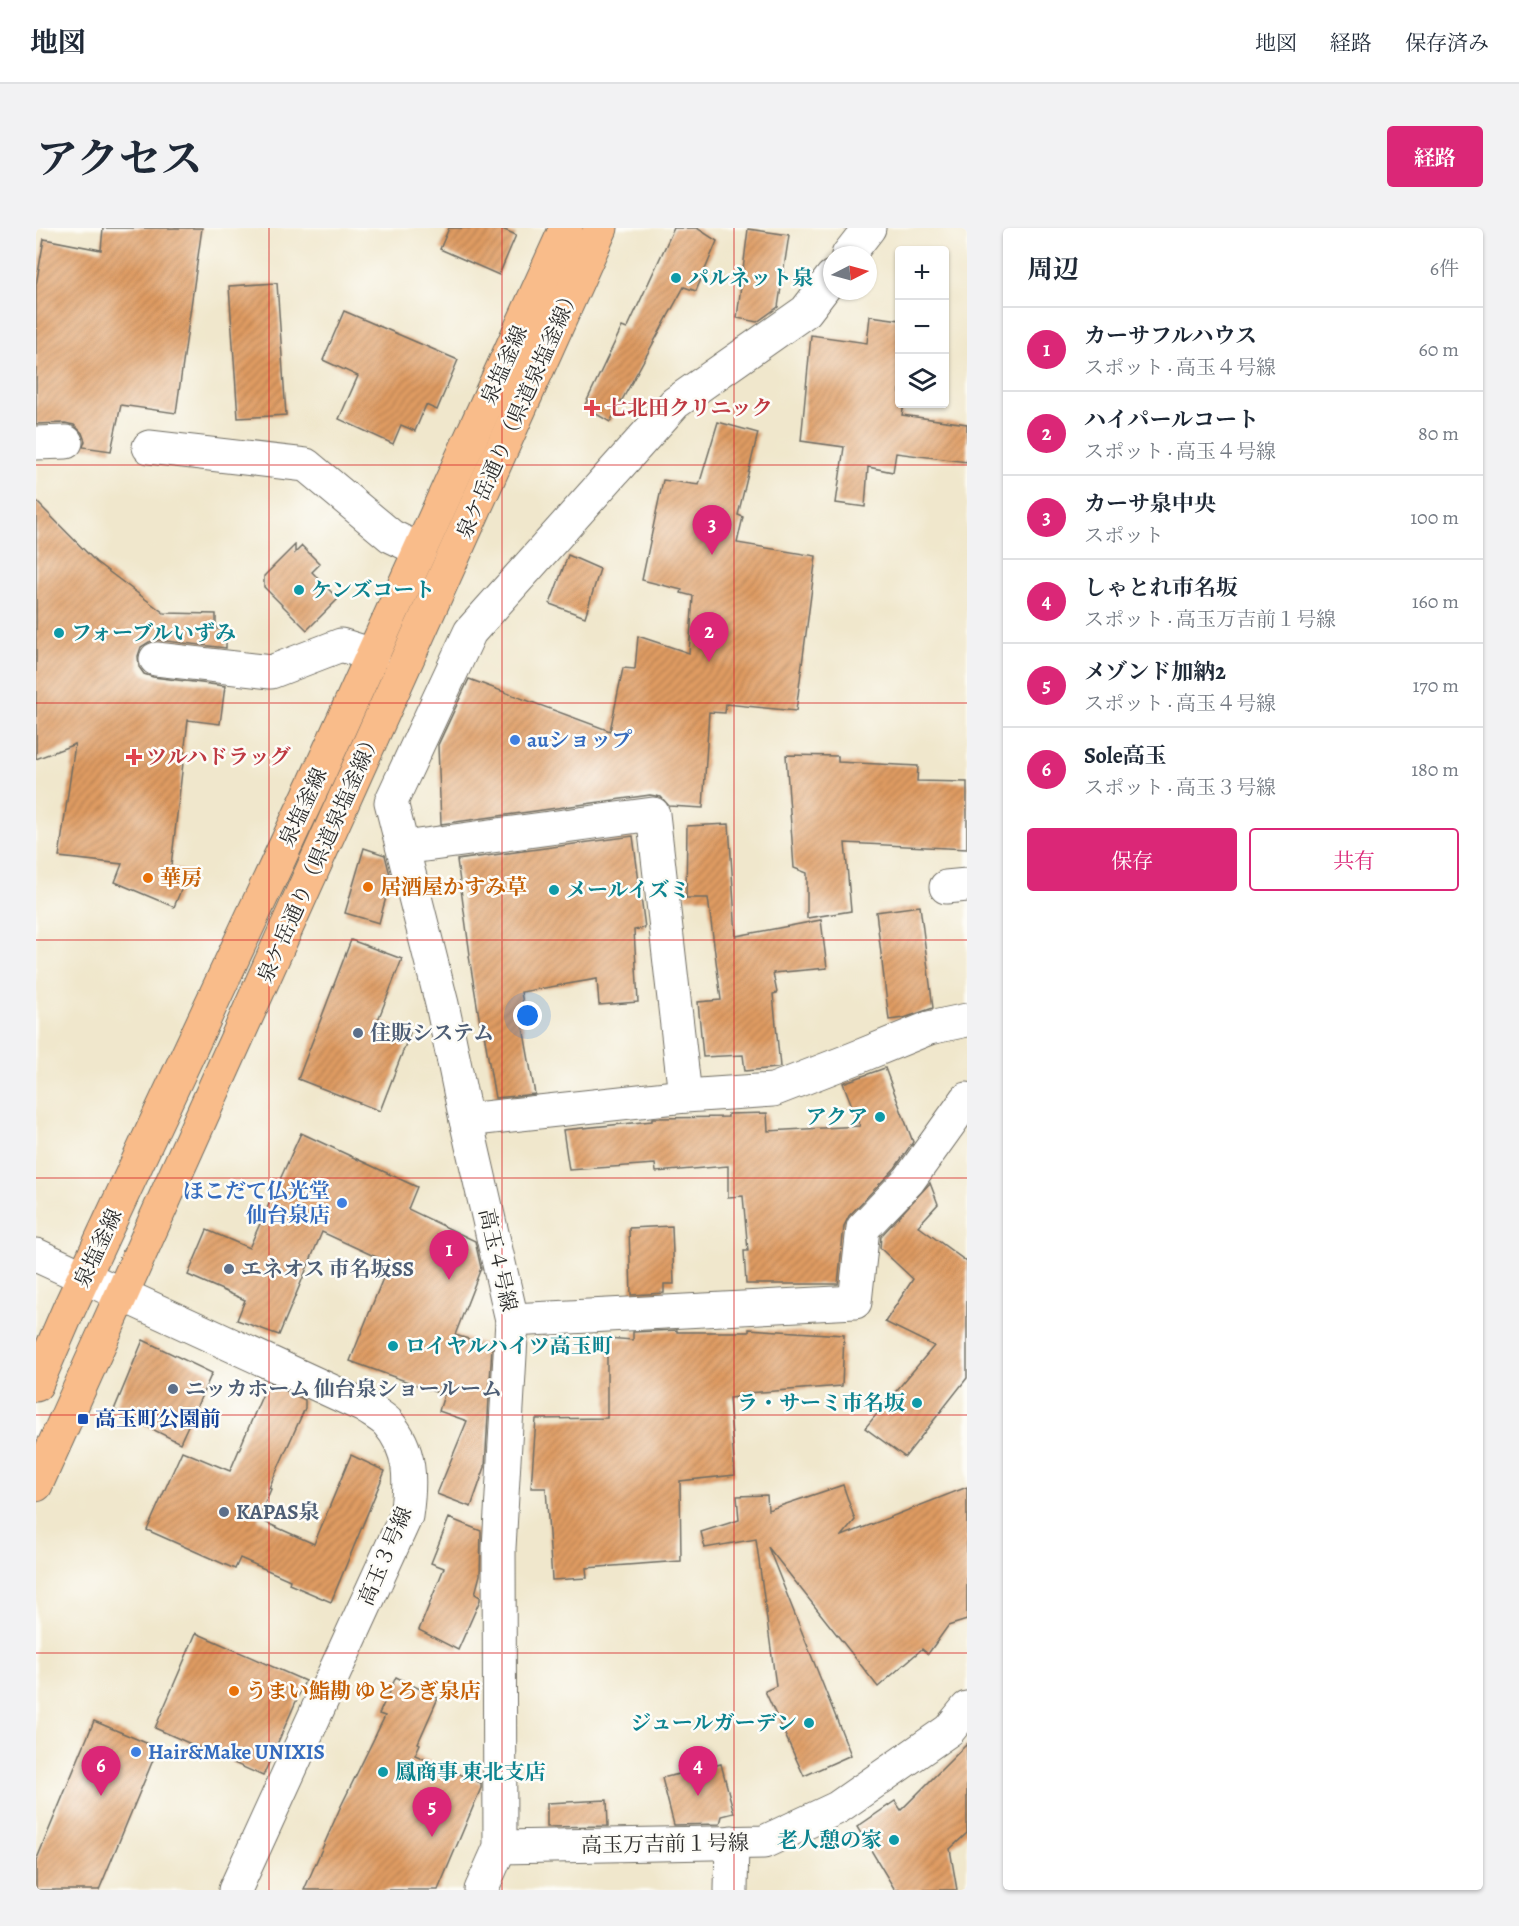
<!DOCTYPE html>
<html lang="ja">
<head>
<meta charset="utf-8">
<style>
  :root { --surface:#fff; --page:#f2f2f3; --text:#1f2937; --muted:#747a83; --line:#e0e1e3; --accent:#db2777 }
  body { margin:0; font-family:Alegreya,"Noto Serif JP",serif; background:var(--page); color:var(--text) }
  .controls { position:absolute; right:18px; top:18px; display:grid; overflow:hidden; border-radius:6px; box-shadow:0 2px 4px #0004 }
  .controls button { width:54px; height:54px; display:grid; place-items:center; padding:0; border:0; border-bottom:2px solid var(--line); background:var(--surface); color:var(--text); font:30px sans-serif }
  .compass { position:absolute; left:787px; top:18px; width:54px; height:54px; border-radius:50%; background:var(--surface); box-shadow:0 2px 4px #0004; rotate:84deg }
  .you { position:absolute; left:492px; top:788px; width:21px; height:21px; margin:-15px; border:4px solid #fff; border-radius:50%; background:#1a73e8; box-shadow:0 0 0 9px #1a73e833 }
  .badge { display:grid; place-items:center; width:39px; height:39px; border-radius:50%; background:var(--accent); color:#fff; font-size:20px; font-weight:700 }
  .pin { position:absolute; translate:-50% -50px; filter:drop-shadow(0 2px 3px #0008) }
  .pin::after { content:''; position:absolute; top:32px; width:21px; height:18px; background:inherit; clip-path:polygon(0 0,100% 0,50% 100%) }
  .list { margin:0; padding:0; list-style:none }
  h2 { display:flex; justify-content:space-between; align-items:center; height:78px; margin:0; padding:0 24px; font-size:26px }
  h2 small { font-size:20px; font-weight:400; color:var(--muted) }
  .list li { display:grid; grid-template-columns:39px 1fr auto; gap:18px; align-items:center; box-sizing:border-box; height:84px; padding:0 24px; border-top:2px solid var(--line) }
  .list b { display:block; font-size:22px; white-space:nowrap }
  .list p { margin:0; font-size:20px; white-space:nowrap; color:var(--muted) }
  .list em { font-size:20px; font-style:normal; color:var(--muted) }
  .actions { display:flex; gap:12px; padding:18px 24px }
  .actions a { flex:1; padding:14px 0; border:2px solid var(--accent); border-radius:6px; text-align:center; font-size:21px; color:var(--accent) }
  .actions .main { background:var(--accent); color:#fff }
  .icon { flex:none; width:33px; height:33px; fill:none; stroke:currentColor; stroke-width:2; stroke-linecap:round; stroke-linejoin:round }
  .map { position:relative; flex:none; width:931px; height:1662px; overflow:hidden; border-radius:6px }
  header { display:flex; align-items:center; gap:36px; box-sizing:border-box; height:84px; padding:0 30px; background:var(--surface); border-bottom:2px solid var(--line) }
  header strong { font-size:28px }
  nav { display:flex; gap:33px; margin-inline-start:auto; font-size:21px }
  .intro { display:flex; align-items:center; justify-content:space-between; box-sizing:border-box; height:144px; padding:0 36px }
  h1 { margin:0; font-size:42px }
  .button { padding:15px 27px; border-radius:6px; background:var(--accent); color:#fff; font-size:21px; font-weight:700 }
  main { display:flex; gap:36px; padding:0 36px }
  aside { flex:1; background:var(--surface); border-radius:6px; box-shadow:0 2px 4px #0004 }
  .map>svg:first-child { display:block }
</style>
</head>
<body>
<header>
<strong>地図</strong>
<nav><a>地図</a><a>経路</a><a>保存済み</a></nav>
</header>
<div class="intro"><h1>アクセス</h1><a class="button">経路</a></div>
<main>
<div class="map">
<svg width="931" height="1662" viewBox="0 0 931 1662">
  <defs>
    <pattern id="building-hatch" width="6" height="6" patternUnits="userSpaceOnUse" patternTransform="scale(1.5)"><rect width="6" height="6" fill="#df9b62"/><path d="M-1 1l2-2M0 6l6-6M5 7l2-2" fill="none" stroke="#b57f51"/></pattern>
  </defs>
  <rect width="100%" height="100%" fill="#fdfcf7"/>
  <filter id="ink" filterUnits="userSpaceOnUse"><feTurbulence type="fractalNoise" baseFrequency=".0167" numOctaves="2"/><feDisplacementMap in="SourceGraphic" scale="12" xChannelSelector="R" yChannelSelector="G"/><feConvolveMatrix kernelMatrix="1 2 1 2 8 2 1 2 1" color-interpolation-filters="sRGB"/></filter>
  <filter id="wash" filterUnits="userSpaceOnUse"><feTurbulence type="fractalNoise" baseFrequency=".008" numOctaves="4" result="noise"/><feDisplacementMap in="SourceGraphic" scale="24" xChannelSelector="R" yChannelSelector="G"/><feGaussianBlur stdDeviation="1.35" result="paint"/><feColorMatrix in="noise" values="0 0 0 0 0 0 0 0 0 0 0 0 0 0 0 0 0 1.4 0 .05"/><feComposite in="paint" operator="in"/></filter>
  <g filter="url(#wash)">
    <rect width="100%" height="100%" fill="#f0e7cc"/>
    <g id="blocks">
      <g fill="url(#building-hatch)">
        <path d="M67,0H166L140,185L85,177L75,223L47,219L49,213L46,205L38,197L29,195L0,196V57L8,11L65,22Z"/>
        <path d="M413,0H464L480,7L463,47L404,21Z"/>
        <path d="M638,0H661L681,13L660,63L648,59L574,194L548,179L586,99L591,101Z"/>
        <path d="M712,1L753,7L742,79L721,94L701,90Z"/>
        <path d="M241,55L250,187L202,190L193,58Z"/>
        <path d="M308,83L422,132L401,182L390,177L379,203L365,197L357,216L303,191L322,148L287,132Z"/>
        <path d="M834,88L864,92V176H868L866,187L931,196V234L860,225L857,244L832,239L829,279L800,275L808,219L765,213L775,107L831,115Z"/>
        <path d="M682,194L722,205L702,287L707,289L701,315L780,328L760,483L690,476L689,485L673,484L667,580L633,578L625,569L614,567L405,596L402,517L433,451L574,503L587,440L599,441L602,408L653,425L657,368L645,365L646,362L606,352L627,252L663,257Z"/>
        <path d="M0,273L60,334L128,385L180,386V401H190V420L122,412L113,414L105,419L102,428L103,439L108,446L117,449L189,458L184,496L152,492L135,638L152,645L138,679L79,654L86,636L23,629L39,516L0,531Z"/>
        <path d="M259,317V325L266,318L284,336L276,344L302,371L271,402L228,359V348Z"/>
        <path d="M532,327L564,341L549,389L514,376Z"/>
        <path d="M750,527L802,528V534L882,538L881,553L931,554V621L809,615L815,683L771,690V645L758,640Z"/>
        <path d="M693,596L700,708L785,692L791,740L737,745L741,765L737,766L744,839L741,840L709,843L707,827L667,829L662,774L685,772L672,670H650L651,598Z"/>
        <path d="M597,608L609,700L598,702L602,774L563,777L561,751L485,764L489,787L485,788L499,866L459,870L446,794L444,795L433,728L434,727L421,632Z"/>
        <path d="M328,620L349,627L355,651L343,695L309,685Z"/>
        <path d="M884,678L897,780L868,790L853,792L840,684Z"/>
        <path d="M315,712L366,731L342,792L374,805L344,883L262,851Z"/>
        <path d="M849,840L877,914L859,940L813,988L808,998L802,1056H710L708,1023H712L707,968L692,969V938L620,944L619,936L533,942L527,902L616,893V890H620L692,889V886L731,885L732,903L824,898L807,855Z"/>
        <path d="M265,905L381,959L372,981L439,1013L445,1040L419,1107L456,1118L449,1239L435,1279L401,1266L431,1193L403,1183L408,1167L314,1133L353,1035L286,1004L243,1107L201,1092L209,1072L152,1047L171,1002L213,1020Z"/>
        <path d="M894,955L902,976L882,998L931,1034V1150L869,1229L829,1200L898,1118L849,1094L877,1051L844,1020L845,1008Z"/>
        <path d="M636,998L638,1056H628V1065L595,1067L593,1000Z"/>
        <path d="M713,1101L808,1107L806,1158L711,1165V1168L693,1170L699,1247L644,1253L645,1333L550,1340L551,1350L516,1352L510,1260H495L500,1191L571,1190V1110L597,1112V1104L641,1102V1104H713Z"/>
        <path d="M107,1112L176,1145L144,1215L78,1182Z"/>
        <path d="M232,1154L269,1172V1180L233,1260L235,1261L222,1291L278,1316L315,1227L349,1243L295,1374L253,1356L254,1352L204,1330L199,1341L111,1302L146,1223L194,1243Z"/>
        <path d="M807,1257L819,1292L806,1308L931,1259V1392L912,1398L892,1426L886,1421L842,1459L732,1319L815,1527L768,1548L729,1463L740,1458L720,1311L669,1320L665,1304L703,1292L701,1268L731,1267L732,1282Z"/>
        <path d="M413,1290L445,1303L444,1347L439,1366L444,1369V1372L422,1422L383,1402L408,1340L395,1335Z"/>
        <path d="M160,1405L269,1453L227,1548L119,1500Z"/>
        <path d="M360,1449L402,1470L382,1515L384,1516L379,1527L445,1555V1560L402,1662H268L304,1580L349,1488L343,1486Z"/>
        <path d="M58,1493L122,1520L63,1662H0V1633Z"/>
        <path d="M931,1516V1605L914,1621L921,1662H859L821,1599L859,1573L865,1582Z"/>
        <path d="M685,1536L698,1585L686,1588L684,1596L638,1597L626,1550Z"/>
        <path d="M571,1572L572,1598L511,1599V1575Z"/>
      </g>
    </g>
  </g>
  <g filter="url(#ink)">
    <use href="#blocks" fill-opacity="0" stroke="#706d63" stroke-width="1.5"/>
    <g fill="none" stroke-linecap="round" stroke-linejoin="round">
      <defs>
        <g id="minor">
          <path d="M812,27L833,0"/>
          <path d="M0,215L30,214"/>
          <path d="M113,219L270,237L355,308L384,322"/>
          <path d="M120,431L235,444L305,417L337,427"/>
          <path d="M367,620L617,586L649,868"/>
          <path d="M910,659L931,657"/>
          <path d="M430,892L649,868L737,862L817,831L893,800L931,792"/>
          <path d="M0,1027L328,1178C335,1183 345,1188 351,1194C376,1222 375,1253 370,1288L199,1662"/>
          <path d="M476,1092L819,1074L827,1000L873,952L931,871"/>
          <path d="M464,1619L728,1614L801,1580L913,1502L931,1480"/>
          <path d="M445,1662L464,1619L463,1320L476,1092L430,892L406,776L355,574L434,404L639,175L770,83L796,49"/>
          <path d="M695,1662L696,1614"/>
        </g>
        <g id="major">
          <path d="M0,1157L32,1083L279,554L530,0"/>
          <path d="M0,1257L565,0"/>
        </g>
      </defs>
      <use href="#minor" stroke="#706d63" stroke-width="35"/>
      <use href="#major" stroke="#706d63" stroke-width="35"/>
      <use href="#minor" stroke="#fff" stroke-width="33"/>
      <use href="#major" stroke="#f9bc8a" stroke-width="33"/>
    </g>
  </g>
  <path fill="none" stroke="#d62828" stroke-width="1.5" stroke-opacity="0.55" d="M233,0V1662M466,0V1662M698,0V1662M0,237H931M0,475H931M0,712H931M0,950H931M0,1187H931M0,1425H931"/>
  <g fill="#0f9aa8" stroke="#fdfcf7" stroke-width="2">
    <circle cx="640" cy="50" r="6"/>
    <circle cx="263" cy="362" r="6"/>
    <circle cx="23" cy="405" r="6"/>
    <circle cx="518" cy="662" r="6"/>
    <circle cx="844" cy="889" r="6"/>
    <circle cx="357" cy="1118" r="6"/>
    <circle cx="881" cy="1175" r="6"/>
    <circle cx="773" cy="1495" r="6"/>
    <circle cx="347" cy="1544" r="6"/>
    <circle cx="858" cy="1612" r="6"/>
  </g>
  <g fill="#e0444e" stroke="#fdfcf7" stroke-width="2">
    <path d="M553 171h6v6h6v6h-6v6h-6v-6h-6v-6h6z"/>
    <path d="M95 520h6v6h6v6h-6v6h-6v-6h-6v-6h6z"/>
  </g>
  <g fill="#3f7fe0" stroke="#fdfcf7" stroke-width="2">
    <circle cx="479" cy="512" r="6"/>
    <circle cx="306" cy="975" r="6"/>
    <circle cx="100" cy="1524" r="6"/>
  </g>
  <g fill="#e8710a" stroke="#fdfcf7" stroke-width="2">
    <circle cx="112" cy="650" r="6"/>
    <circle cx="332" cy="659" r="6"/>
    <circle cx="198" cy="1463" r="6"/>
  </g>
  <g fill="#5c6f8a" stroke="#fdfcf7" stroke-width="2">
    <circle cx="322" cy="805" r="6"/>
    <circle cx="193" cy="1041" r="6"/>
    <circle cx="137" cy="1161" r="6"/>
    <circle cx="188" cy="1284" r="6"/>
  </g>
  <rect fill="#1a4fb4" stroke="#fdfcf7" stroke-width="2" x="41" y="1185" width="12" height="12" rx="3"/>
  <g text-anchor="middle" stroke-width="5" stroke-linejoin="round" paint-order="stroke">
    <g font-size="21" font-weight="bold" fill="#0d838f" stroke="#fdfcf7" text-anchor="start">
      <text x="652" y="57">パルネット泉</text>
      <text x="275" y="369">ケンズコート</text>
      <text x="35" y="412">フォーブルいずみ</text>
      <text x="530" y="669">メールイズミ</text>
      <text x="832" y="896" text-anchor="end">アクア</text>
      <text x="369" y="1125">ロイヤルハイツ高玉町</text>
      <text x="869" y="1182" text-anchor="end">ラ・サーミ市名坂</text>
      <text x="761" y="1502" text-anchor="end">ジュールガーデン</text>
      <text x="359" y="1551">鳳商事 東北支店</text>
      <text x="846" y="1619" text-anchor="end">老人憩の家</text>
    </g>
    <g font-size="21" fill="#2b2b2b" stroke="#fdfcf7">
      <text transform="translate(468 137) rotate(-66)" y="7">泉塩釜線</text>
      <text transform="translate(482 185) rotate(-66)" y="7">泉ケ岳通り（県道泉塩釜線）</text>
      <text transform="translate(267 579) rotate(-65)" y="7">泉塩釜線</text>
      <text transform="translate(283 629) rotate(-66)" y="7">泉ケ岳通り（県道泉塩釜線）</text>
      <text transform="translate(62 1020) rotate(-65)" y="7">泉塩釜線</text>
      <text transform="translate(462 1032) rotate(77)" y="7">高玉４号線</text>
      <text transform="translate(349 1328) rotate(-67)" y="7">高玉３号線</text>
      <text transform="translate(629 1616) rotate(-1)" y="7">高玉万吉前１号線</text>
    </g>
    <g font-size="21" font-weight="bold" fill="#be3a42" stroke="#fdfcf7" text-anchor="start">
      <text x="570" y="187">七北田クリニック</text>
      <text x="110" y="536">ツルハドラッグ</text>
    </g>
    <g font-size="21" font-weight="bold" fill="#366cbe" stroke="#fdfcf7" text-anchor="start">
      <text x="491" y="519">auショップ</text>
      <text x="294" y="970" text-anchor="end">ほこだて仏光堂<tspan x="294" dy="24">仙台泉店</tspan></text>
      <text x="112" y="1531">Hair&amp;Make UNIXIS</text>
    </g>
    <g font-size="21" font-weight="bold" fill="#c56008" stroke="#fdfcf7" text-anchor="start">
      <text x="124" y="657">華房</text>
      <text x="344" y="666">居酒屋かすみ草</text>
      <text x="210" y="1470">うまい鮨勘 ゆとろぎ泉店</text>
    </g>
    <g font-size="21" font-weight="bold" fill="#4e5e75" stroke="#fdfcf7" text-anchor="start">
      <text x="334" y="812">住販システム</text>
      <text x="205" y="1048">エネオス 市名坂SS</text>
      <text x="149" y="1168">ニッカホーム 仙台泉ショールーム</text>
      <text x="200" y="1291">KAPAS泉</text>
    </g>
    <g font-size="21" font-weight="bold" fill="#164399" stroke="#fdfcf7" text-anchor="start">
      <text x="59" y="1198">高玉町公園前</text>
    </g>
  </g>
</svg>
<div class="controls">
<button>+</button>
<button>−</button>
<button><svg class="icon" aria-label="layers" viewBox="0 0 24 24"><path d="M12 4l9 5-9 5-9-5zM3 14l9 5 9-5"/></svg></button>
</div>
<svg class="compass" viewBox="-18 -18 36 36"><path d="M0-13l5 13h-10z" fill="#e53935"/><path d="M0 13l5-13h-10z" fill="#747a83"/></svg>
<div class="you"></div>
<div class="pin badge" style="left:413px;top:1052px">1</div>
<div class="pin badge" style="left:673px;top:434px">2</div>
<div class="pin badge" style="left:676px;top:327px">3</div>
<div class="pin badge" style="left:662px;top:1568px">4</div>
<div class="pin badge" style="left:396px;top:1609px">5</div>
<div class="pin badge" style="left:65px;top:1568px">6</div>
</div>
<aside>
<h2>周辺<small>6件</small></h2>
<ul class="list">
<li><span class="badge">1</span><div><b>カーサフルハウス</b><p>スポット · 高玉４号線</p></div><em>60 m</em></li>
<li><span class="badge">2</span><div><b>ハイパールコート</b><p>スポット · 高玉４号線</p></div><em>80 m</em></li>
<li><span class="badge">3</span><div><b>カーサ泉中央</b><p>スポット</p></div><em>100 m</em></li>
<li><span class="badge">4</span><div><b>しゃとれ市名坂</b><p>スポット · 高玉万吉前１号線</p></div><em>160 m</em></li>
<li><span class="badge">5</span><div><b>メゾンド加納2</b><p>スポット · 高玉４号線</p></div><em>170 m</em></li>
<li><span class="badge">6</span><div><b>Sole高玉</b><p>スポット · 高玉３号線</p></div><em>180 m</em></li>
</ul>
<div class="actions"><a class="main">保存</a><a>共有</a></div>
</aside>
</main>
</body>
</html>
